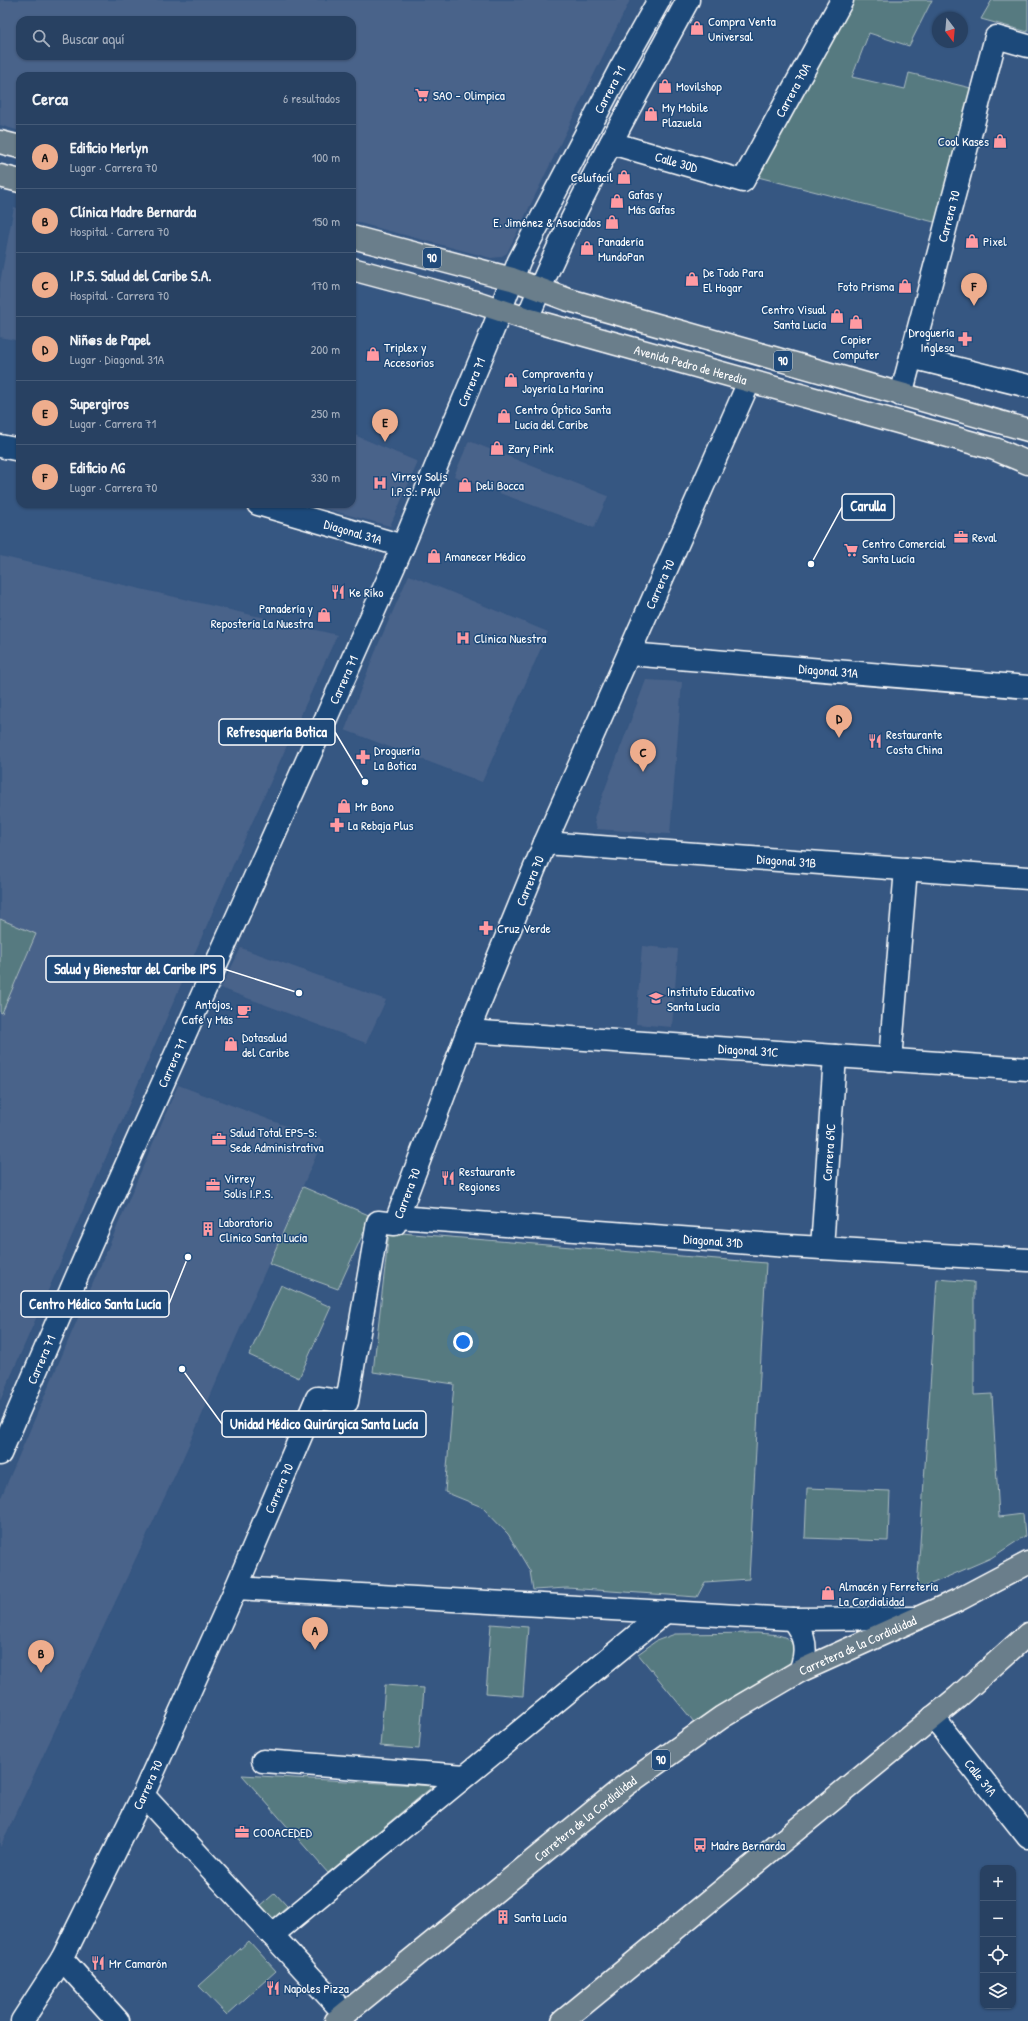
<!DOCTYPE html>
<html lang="es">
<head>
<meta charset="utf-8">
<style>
  :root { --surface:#284162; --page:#344c6b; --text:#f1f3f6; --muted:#a5afbe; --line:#445a77; --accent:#eead8d }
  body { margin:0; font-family:"Patrick Hand",sans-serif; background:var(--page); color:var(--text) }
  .controls { position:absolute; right:12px; bottom:12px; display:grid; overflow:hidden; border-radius:8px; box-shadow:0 1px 3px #0004 }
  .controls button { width:36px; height:36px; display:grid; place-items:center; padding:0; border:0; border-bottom:1px solid var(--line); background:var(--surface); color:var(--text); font:20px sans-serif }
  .compass { position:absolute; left:932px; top:12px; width:36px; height:36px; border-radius:50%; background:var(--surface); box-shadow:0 1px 3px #0004; rotate:164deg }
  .you { position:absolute; left:463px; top:1342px; width:14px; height:14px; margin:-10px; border:3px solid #fff; border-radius:50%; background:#1a73e8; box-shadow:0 0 0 6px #1a73e833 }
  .badge { display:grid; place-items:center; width:26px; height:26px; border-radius:50%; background:var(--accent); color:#111; font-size:13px; font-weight:700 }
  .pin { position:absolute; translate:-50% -33px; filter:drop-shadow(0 1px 2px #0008) }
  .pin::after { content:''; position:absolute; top:21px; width:14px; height:12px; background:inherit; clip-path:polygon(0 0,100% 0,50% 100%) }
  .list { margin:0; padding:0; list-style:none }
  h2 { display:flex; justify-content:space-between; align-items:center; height:52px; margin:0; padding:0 16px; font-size:17px }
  h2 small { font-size:13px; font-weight:400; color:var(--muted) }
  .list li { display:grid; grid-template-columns:26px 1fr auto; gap:12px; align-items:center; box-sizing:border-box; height:64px; padding:0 16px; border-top:1px solid var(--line) }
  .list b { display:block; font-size:15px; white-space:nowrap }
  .list p { margin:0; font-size:13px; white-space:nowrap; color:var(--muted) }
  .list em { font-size:13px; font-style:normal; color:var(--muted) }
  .icon { flex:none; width:22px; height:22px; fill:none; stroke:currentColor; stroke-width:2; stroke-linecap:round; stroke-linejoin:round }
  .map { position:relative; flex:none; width:1028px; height:2021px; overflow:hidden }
  .search { position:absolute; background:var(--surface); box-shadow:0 1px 3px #0004; left:16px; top:16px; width:340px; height:44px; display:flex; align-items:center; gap:10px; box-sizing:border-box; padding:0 14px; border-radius:12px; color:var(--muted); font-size:15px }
  .panel { position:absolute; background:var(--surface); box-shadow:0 1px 3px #0004; left:16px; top:72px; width:340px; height:436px; border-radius:12px }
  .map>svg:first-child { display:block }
</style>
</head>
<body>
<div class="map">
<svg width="1028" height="2021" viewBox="0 0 1028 2021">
  <rect width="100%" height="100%" fill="#365782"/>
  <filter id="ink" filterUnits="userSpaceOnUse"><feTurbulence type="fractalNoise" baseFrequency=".025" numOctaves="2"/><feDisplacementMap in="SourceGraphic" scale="8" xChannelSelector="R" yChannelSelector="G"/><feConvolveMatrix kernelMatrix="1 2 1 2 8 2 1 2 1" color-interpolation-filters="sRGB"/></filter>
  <g filter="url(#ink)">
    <g fill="#4a638a" fill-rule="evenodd">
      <path d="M0,0H630L507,253L500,257L491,258L352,221V76H20V131L0,125ZM20,20H352V56H20Z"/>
      <path d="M14,207L20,209V341L0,337V283Z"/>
      <path d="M352,434L418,462L390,526L307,504H352Z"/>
      <path d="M469,441L608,496L594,528L454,476Z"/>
      <path d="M0,556L337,635L236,858L0,1401Z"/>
      <path d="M409,575L548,632L482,782L345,730L378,645Z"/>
      <path d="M646,680L682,682L670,834L597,829L594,818Z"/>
      <path d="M642,946L678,949L672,1027L636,1024Z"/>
      <path d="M241,948L386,1000L366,1043L221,988Z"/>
      <path d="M178,1085L323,1140L182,1460L0,1847V1500Z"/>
    </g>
    <g fill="#577a80" stroke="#abbcc0">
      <path d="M849,0H932L909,46L869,33L852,77L905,89L909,73L975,89L938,223L754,176Z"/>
      <path d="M992,0H1028V32L981,19Z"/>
      <path d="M0,919L36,934L2,1013L0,1012Z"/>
      <path d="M303,1187L371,1216L338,1289L269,1264Z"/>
      <path d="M389,1232L766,1263L749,1579L705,1582L697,1597L567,1588L533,1590L530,1571L508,1534L482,1507L445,1492L454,1384L373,1372Z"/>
      <path d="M937,1279L974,1282V1395L992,1394L999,1517L1023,1514L1025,1536L991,1558L917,1590Z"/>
      <path d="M281,1285L331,1307L299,1378L249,1355Z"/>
      <path d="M807,1488L890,1491L888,1541L805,1538Z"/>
      <path d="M491,1624L528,1627L523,1696L486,1693Z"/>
      <path d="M757,1633C778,1635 798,1633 794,1661L694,1722L638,1654L656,1641L675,1634Z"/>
      <path d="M385,1685L424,1688L419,1749L380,1746Z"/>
      <path d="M242,1775L433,1786L328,1873Z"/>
      <path d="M275,1893L287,1906L270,1921L259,1907Z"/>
      <path d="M249,1941L276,1971L227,2015L199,1986Z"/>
    </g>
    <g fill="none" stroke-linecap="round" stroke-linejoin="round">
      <defs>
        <g id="minor">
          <path id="s1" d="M611,143L743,181L842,0"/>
          <path d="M911,357L1028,386"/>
          <path id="s2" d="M901,395L996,37L1028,46"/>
          <path d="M0,446L20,450"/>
          <path id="s3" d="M258,504L403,546"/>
          <path id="s4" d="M629,654L1028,687"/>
          <path id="s5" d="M545,843L1028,878"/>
          <path id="s6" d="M468,1031L1028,1069"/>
          <path d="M890,1060L906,869"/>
          <path id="s7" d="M398,1217L788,1246L1028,1260"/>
          <path id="s8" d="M822,1248L835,1056"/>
          <path d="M236,1588L792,1619L917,1618"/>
          <path d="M792,1619C806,1636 808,1651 800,1671"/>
          <path d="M263,1761L465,1776"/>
          <path d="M143,1795L345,2014"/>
          <path d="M272,1935L664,1613"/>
          <path d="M62,1959L118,2021"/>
          <path id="s9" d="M22,2021L62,1959L143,1795L236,1588L317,1398L347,1402L378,1222L395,1224L468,1031L545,843L749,382"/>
        </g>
        <g id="tertiary">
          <path d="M527,319C572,209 631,105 688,0"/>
          <path id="s10" d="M0,1454L90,1246L403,546L494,327L519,261L619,71L659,0"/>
          <path id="s11" d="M933,1717L1028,1837"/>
        </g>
        <g id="trunk">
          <path d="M0,142L20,147"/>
          <path d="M0,176L20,181"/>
          <path d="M352,237L512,279L569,300L1028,430"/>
          <path id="s12" d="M352,269L479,303L527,319L995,449L1028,463"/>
          <path id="s13" d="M336,2021L626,1785L722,1717L800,1671L958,1600L1028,1563"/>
          <path d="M563,2021L958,1697L1028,1634"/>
        </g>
      </defs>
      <use href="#minor" stroke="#fff" stroke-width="25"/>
      <use href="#tertiary" stroke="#fff" stroke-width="25"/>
      <use href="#trunk" stroke="#fff" stroke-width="25"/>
      <use href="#minor" stroke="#1f4a7a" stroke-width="22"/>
      <use href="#tertiary" stroke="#1f4a7a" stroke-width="22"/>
      <use href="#trunk" stroke="#6b7e8b" stroke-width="22"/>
    </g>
  </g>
  <defs>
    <symbol id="shop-bare" viewBox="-9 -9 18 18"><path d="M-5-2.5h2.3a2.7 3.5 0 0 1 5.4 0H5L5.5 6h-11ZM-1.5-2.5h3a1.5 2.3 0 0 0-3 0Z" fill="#ff9aa2" stroke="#1f4a7a" stroke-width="2.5" paint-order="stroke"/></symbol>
    <symbol id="supermarket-bare" viewBox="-9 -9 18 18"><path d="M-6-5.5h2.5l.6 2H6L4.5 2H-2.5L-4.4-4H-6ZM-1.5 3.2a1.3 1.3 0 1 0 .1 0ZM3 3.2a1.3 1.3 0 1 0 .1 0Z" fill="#ff9aa2" stroke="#1f4a7a" stroke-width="2.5" paint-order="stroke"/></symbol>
    <symbol id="pharmacy-bare" viewBox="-9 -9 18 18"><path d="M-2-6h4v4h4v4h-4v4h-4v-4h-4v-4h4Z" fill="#ff9aa2" stroke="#1f4a7a" stroke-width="2.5" paint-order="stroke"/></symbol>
    <symbol id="hospital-bare" viewBox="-9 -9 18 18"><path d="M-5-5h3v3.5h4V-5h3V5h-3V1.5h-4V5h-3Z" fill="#ff9aa2" stroke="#1f4a7a" stroke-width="2.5" paint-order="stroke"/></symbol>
    <symbol id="office-bare" viewBox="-9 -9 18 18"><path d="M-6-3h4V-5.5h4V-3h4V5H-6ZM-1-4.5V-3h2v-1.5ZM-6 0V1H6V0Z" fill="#ff9aa2" stroke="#1f4a7a" stroke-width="2.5" paint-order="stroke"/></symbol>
    <symbol id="restaurant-bare" viewBox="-9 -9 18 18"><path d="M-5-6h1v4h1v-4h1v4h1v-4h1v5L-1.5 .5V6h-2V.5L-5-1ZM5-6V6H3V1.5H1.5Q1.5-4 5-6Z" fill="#ff9aa2" stroke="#1f4a7a" stroke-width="2.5" paint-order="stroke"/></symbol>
    <symbol id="school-bare" viewBox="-9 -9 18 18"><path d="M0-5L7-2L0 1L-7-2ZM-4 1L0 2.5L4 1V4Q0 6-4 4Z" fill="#ff9aa2" stroke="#1f4a7a" stroke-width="2.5" paint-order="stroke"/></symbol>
    <symbol id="cafe-bare" viewBox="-9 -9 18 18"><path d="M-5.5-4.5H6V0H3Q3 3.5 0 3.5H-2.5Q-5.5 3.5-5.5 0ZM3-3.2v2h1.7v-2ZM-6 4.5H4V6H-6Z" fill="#ff9aa2" stroke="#1f4a7a" stroke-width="2.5" paint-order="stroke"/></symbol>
    <symbol id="building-bare" viewBox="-9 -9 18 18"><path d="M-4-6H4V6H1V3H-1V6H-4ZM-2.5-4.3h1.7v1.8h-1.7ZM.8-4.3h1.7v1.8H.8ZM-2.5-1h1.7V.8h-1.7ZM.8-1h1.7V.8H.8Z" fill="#ff9aa2" stroke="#1f4a7a" stroke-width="2.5" paint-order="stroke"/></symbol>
    <symbol id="bus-bare" viewBox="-9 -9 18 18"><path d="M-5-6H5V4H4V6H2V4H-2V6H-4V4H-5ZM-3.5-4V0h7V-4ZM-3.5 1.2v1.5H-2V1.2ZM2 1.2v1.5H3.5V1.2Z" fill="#ff9aa2" stroke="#1f4a7a" stroke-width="2.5" paint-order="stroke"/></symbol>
  </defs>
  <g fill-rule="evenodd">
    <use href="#shop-bare" x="687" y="18" width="20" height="20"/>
    <use href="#shop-bare" x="655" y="76" width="20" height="20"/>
    <use href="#supermarket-bare" x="412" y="85" width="20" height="20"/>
    <use href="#shop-bare" x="641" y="104" width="20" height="20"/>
    <use href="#shop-bare" x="990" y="131" width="20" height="20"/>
    <use href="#shop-bare" x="614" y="167" width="20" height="20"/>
    <use href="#shop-bare" x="607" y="191" width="20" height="20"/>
    <use href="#shop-bare" x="602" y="212" width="20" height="20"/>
    <use href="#shop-bare" x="962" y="231" width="20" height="20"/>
    <use href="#shop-bare" x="577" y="238" width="20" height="20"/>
    <use href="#shop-bare" x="682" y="269" width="20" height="20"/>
    <use href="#shop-bare" x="895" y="276" width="20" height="20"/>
    <use href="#shop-bare" x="827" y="306" width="20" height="20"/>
    <use href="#shop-bare" x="846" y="312" width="20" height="20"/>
    <use href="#pharmacy-bare" x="955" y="329" width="20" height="20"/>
    <use href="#shop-bare" x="363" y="344" width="20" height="20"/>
    <use href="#shop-bare" x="501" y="370" width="20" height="20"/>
    <use href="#shop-bare" x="494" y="406" width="20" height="20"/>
    <use href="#shop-bare" x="487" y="438" width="20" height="20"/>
    <use href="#hospital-bare" x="370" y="473" width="20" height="20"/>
    <use href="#shop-bare" x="455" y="475" width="20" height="20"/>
    <use href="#office-bare" x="951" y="527" width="20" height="20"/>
    <use href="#supermarket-bare" x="841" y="540" width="20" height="20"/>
    <use href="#shop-bare" x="424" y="546" width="20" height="20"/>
    <use href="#restaurant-bare" x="328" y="582" width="20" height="20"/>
    <use href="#shop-bare" x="314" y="605" width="20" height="20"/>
    <use href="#hospital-bare" x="453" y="628" width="20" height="20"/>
    <use href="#restaurant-bare" x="865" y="731" width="20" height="20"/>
    <use href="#pharmacy-bare" x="353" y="747" width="20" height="20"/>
    <use href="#shop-bare" x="334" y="796" width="20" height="20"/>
    <use href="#pharmacy-bare" x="327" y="815" width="20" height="20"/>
    <use href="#pharmacy-bare" x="476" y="918" width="20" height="20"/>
    <use href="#school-bare" x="646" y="988" width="20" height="20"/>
    <use href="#cafe-bare" x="234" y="1001" width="20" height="20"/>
    <use href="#shop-bare" x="221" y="1034" width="20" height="20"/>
    <use href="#office-bare" x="209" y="1129" width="20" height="20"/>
    <use href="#restaurant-bare" x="438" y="1168" width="20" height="20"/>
    <use href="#office-bare" x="203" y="1175" width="20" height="20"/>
    <use href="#building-bare" x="198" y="1219" width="20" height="20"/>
    <use href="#shop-bare" x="818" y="1583" width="20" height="20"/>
    <use href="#office-bare" x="232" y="1822" width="20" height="20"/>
    <use href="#bus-bare" x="690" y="1835" width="20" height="20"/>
    <use href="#building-bare" x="493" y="1907" width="20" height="20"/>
    <use href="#restaurant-bare" x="88" y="1953" width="20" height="20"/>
    <use href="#restaurant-bare" x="263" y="1978" width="20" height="20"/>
  </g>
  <g text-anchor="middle" stroke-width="3" stroke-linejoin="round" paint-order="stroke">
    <g fill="#1f4a7a" stroke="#bcc9d7" stroke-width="1">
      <rect x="423" y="248" width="18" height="20" rx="3"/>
      <rect x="774" y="351" width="18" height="20" rx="3"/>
      <rect x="652" y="1750" width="18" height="20" rx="3"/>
    </g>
    <g font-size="12" font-weight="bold" fill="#fff">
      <text x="432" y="262">90</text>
      <text x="783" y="365">90</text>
      <text x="661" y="1764">90</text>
    </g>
    <g font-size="13" fill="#fff" stroke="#1f4a7a" text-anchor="start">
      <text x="708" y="26">Compra Venta<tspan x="708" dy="15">Universal</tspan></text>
      <text x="676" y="91">Movilshop</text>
      <text x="433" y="100">SAO - Olimpica</text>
      <text x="662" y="112">My Mobile<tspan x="662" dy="15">Plazuela</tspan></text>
      <text x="989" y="146" text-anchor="end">Cool Kases</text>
      <text x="613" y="182" text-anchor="end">Celufácil</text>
      <text x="628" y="199">Gafas y<tspan x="628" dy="15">Más Gafas</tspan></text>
      <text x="601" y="227" text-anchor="end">E. Jiménez &amp; Asociados</text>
      <text x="598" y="246">Panadería<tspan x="598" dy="15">MundoPan</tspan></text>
      <text x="983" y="246">Pixel</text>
      <text x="703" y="277">De Todo Para<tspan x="703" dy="15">El Hogar</tspan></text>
      <text x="894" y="291" text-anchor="end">Foto Prisma</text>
      <text x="826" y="314" text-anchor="end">Centro Visual<tspan x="826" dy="15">Santa Lucía</tspan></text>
      <text x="954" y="337" text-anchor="end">Droguería<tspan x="954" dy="15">Inglesa</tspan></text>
      <text x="856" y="344" text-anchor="middle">Copier<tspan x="856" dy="15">Computer</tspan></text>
      <text x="384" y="352">Triplex y<tspan x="384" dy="15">Accesorios</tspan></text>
      <text x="522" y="378">Compraventa y<tspan x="522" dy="15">Joyería La Marina</tspan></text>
      <text x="515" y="414">Centro Óptico Santa<tspan x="515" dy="15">Lucía del Caribe</tspan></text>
      <text x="508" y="453">Zary Pink</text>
      <text x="391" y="481">Virrey Solís<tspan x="391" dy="15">I.P.S.: PAU</tspan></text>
      <text x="476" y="490">Deli Bocca</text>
      <text x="972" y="542">Reval</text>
      <text x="862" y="548">Centro Comercial<tspan x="862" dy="15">Santa Lucía</tspan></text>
      <text x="445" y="561">Amanecer Médico</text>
      <text x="349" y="597">Ke Riko</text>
      <text x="313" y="613" text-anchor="end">Panadería y<tspan x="313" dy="15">Repostería La Nuestra</tspan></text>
      <text x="474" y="643">Clínica Nuestra</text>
      <text x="886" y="739">Restaurante<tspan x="886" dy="15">Costa China</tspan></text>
      <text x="374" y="755">Droguería<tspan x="374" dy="15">La Botica</tspan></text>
      <text x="355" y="811">Mr Bono</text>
      <text x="348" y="830">La Rebaja Plus</text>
      <text x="497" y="933">Cruz Verde</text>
      <text x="667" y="996">Instituto Educativo<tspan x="667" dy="15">Santa Lucía</tspan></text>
      <text x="233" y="1009" text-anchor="end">Antojos,<tspan x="233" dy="15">Café y Más</tspan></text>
      <text x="242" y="1042">Dotasalud<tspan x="242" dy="15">del Caribe</tspan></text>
      <text x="230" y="1137">Salud Total EPS-S:<tspan x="230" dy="15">Sede Administrativa</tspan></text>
      <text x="459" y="1176">Restaurante<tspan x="459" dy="15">Regiones</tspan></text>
      <text x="224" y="1183">Virrey<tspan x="224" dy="15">Solís I.P.S.</tspan></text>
      <text x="219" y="1227">Laboratorio<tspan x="219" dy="15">Clínico Santa Lucía</tspan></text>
      <text x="839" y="1591">Almacén y Ferretería<tspan x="839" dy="15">La Cordialidad</tspan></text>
      <text x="253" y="1837">COOACEDED</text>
      <text x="711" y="1850">Madre Bernarda</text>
      <text x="514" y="1922">Santa Lucía</text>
      <text x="109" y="1968">Mr Camarón</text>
      <text x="284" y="1993">Napoles Pizza</text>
    </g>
    <g font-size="13" fill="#fff" stroke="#1f4a7a">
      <text dy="5" stroke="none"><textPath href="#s10" startOffset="1495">Carrera 71</textPath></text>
      <text dy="5" stroke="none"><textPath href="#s1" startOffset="241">Carrera 70A</textPath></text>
      <text dy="5" stroke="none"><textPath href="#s1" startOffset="68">Calle 30D</textPath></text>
      <text dy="5" stroke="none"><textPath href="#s2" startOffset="185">Carrera 70</textPath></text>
      <text dy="5" stroke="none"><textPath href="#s12" startOffset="352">Avenida Pedro de Heredia</textPath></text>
      <text dy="5" stroke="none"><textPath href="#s10" startOffset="1171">Carrera 71</textPath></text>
      <text dy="5" stroke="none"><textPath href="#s3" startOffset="99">Diagonal 31A</textPath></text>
      <text dy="5" stroke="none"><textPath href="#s9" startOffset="1613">Carrera 70</textPath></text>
      <text dy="5" stroke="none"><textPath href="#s4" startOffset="200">Diagonal 31A</textPath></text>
      <text dy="5" stroke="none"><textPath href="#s10" startOffset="847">Carrera 71</textPath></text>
      <text dy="5" stroke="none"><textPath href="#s5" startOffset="242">Diagonal 31B</textPath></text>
      <text dy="5" stroke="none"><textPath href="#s9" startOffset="1289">Carrera 70</textPath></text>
      <text dy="5" stroke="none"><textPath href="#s6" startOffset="281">Diagonal 31C</textPath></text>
      <text dy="5" stroke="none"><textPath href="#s10" startOffset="427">Carrera 71</textPath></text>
      <text dy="5" stroke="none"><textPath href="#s8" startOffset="96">Carrera 69C</textPath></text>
      <text dy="5" stroke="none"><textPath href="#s9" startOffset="953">Carrera 70</textPath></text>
      <text dy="5" stroke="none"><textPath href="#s7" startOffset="316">Diagonal 31D</textPath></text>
      <text dy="5" stroke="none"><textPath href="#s10" startOffset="103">Carrera 71</textPath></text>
      <text dy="5" stroke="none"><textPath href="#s9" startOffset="592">Carrera 70</textPath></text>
      <text dy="5" stroke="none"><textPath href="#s13" startOffset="645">Carretera de la Cordialidad</textPath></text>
      <text dy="5" stroke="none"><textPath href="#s11" startOffset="77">Calle 31A</textPath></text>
      <text dy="5" stroke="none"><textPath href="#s9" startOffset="268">Carrera 70</textPath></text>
      <text dy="5" stroke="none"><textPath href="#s13" startOffset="321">Carretera de la Cordialidad</textPath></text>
    </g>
  </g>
  <path fill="none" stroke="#fff" stroke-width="1.5" d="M811 564L842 507M365 782L335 732M299 993L224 969M188 1257L169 1304M182 1369L222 1424"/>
  <g fill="#fff" stroke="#1f4a7a" stroke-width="1.5">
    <circle cx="811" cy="564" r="4"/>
    <circle cx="365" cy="782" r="4"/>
    <circle cx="299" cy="993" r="4"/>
    <circle cx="188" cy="1257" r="4"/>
    <circle cx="182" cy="1369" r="4"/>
  </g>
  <g fill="#1f4a7a" stroke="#fff" stroke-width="1.5">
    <rect x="842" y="494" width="52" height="26" rx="4"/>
    <rect x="219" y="719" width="116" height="26" rx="4"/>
    <rect x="46" y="956" width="178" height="26" rx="4"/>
    <rect x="21" y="1291" width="148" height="26" rx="4"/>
    <rect x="222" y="1411" width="204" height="26" rx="4"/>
  </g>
  <g font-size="14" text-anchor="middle" font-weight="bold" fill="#fff">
    <text x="868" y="511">Carulla</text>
    <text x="277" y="737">Refresquería Botica</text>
    <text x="135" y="974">Salud y Bienestar del Caribe IPS</text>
    <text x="95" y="1309">Centro Médico Santa Lucía</text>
    <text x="324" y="1429">Unidad Médico Quirúrgica Santa Lucía</text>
  </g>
</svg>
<div class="controls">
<button>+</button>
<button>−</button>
<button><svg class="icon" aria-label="locate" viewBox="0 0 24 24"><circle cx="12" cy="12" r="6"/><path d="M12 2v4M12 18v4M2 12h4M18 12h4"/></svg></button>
<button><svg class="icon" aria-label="layers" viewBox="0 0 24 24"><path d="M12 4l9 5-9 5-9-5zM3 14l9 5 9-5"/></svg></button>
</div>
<svg class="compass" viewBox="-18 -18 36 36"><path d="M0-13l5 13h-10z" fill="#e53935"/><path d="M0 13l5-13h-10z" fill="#a5afbe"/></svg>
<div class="you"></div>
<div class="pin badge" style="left:315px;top:1650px">A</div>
<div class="pin badge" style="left:41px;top:1673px">B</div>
<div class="pin badge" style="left:643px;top:772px">C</div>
<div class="pin badge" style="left:839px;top:738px">D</div>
<div class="pin badge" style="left:385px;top:442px">E</div>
<div class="pin badge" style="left:974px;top:306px">F</div>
<div class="search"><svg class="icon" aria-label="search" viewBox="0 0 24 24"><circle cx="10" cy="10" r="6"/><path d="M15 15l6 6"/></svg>Buscar aquí</div>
<section class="panel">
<h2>Cerca<small>6 resultados</small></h2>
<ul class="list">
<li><span class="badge">A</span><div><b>Edificio Merlyn</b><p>Lugar · Carrera 70</p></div><em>100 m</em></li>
<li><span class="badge">B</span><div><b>Clínica Madre Bernarda</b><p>Hospital · Carrera 70</p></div><em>150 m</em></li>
<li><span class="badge">C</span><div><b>I.P.S. Salud del Caribe S.A.</b><p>Hospital · Carrera 70</p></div><em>170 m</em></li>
<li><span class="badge">D</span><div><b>Niñ@s de Papel</b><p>Lugar · Diagonal 31A</p></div><em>200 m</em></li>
<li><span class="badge">E</span><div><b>Supergiros</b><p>Lugar · Carrera 71</p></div><em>250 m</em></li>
<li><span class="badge">F</span><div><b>Edificio AG</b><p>Lugar · Carrera 70</p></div><em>330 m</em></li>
</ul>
</section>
</div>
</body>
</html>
